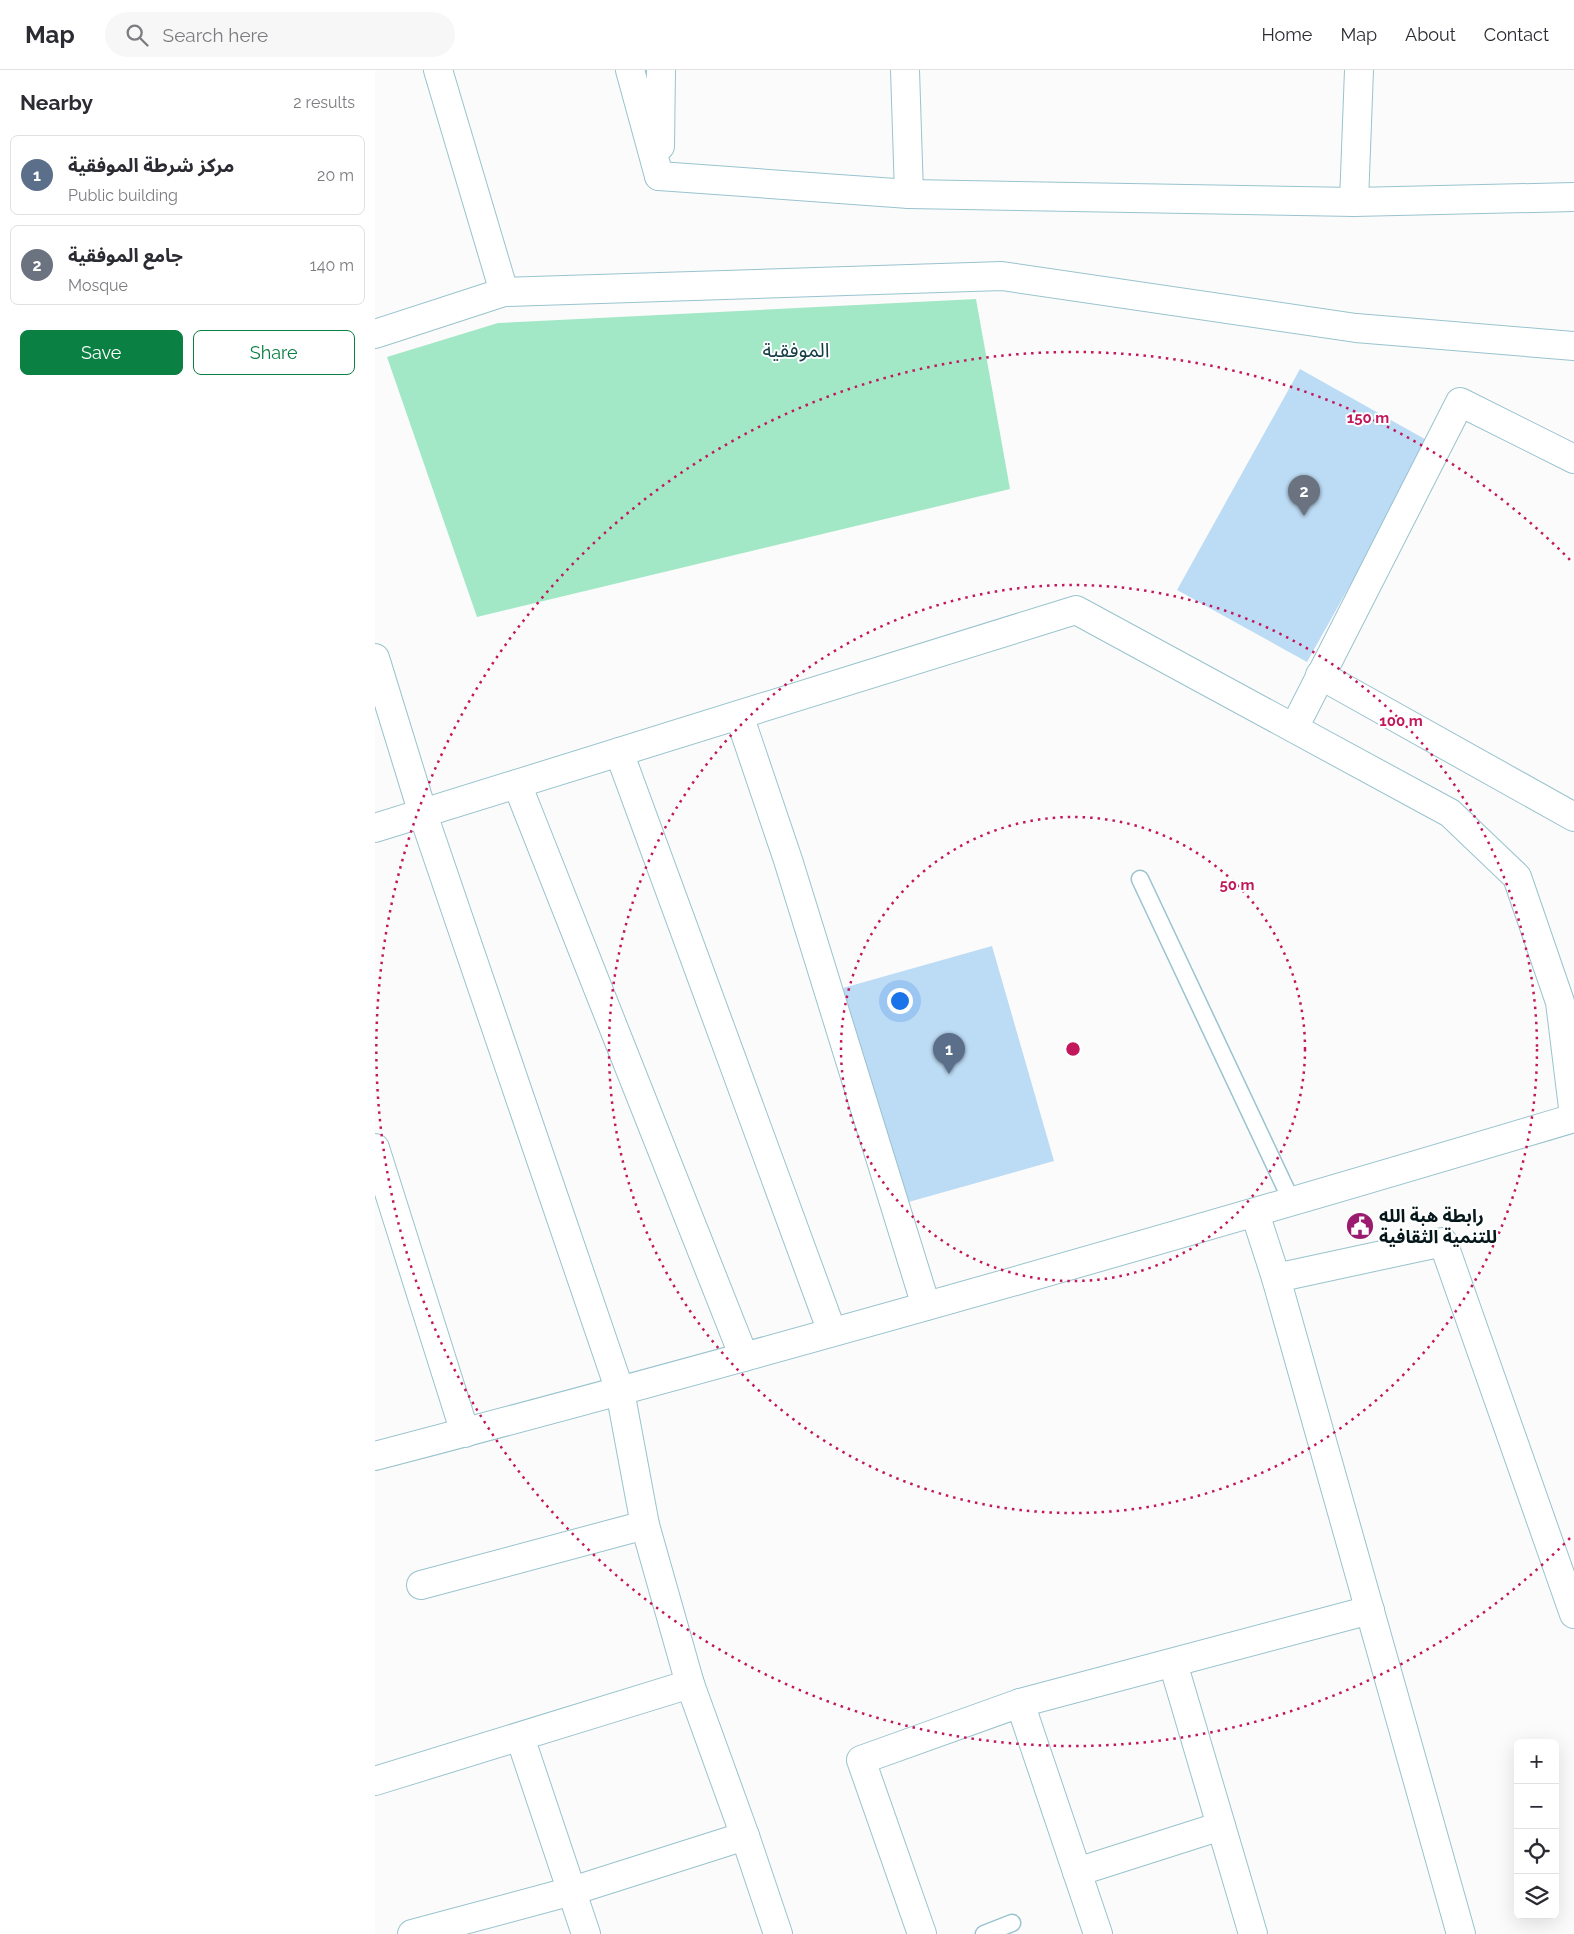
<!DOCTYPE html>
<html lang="en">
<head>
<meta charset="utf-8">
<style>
  :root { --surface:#fff; --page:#f7f7f7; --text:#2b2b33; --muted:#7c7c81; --line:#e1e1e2; --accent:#0b8043 }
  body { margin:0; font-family:Raleway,"Noto Sans Arabic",sans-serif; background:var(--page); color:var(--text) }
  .controls { position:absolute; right:15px; bottom:15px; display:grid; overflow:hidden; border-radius:8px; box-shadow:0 5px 20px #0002 }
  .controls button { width:45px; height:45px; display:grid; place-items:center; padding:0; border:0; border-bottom:1px solid var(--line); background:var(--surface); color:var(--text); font:25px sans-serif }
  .you { position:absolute; left:524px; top:930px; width:18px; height:18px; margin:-12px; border:4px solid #fff; border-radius:50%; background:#1a73e8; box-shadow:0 0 0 8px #1a73e833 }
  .badge { display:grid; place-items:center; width:32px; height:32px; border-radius:50%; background:var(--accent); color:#fff; font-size:16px; font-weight:700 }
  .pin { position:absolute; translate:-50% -41px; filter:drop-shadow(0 1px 2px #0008) }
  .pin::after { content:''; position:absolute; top:26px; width:18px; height:15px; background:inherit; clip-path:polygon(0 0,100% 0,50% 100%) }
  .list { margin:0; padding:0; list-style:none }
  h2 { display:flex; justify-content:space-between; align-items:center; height:65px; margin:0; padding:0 20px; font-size:21px }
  h2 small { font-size:16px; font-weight:400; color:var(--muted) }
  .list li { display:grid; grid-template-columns:32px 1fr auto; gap:15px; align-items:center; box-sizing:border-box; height:80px; margin:0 10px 10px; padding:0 10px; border:1px solid var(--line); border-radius:8px }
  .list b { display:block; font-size:19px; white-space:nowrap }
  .list p { margin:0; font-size:16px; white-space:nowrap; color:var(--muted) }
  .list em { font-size:16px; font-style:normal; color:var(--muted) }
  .actions { display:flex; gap:10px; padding:15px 20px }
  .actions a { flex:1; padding:11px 0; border:1px solid var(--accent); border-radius:8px; text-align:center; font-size:18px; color:var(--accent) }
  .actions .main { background:var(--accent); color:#fff }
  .icon { flex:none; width:28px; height:28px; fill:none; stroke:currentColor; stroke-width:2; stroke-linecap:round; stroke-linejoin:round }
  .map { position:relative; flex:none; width:1199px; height:1864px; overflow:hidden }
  header { display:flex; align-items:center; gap:30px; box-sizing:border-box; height:70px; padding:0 25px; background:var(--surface); border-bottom:1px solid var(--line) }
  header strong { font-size:24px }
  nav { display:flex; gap:28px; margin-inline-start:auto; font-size:18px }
  .search { width:350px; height:45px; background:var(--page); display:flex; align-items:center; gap:12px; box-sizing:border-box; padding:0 18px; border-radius:28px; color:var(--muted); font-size:19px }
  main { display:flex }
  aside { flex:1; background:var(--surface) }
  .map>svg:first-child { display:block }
</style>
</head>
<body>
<header>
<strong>Map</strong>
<div class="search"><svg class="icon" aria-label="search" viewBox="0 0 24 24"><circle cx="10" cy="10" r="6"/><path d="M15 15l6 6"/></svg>Search here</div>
<nav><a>Home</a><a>Map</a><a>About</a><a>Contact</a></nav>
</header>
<main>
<aside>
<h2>Nearby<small>2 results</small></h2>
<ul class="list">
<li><span class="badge" style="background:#5c6f8a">1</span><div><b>مركز شرطة الموفقية</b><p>Public building</p></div><em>20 m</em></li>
<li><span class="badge" style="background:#6b7280">2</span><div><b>جامع الموفقية</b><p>Mosque</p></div><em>140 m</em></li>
</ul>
<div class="actions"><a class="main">Save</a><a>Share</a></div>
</aside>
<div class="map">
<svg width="1199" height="1864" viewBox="0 0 1199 1864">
  <rect width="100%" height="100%" fill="#fbfbfb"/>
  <path fill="#a3e8c6" d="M601,229L635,419L102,547L12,287L123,253Z"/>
  <g fill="#bcdbf4">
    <path d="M925,299L1055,372L932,592L802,520Z"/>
    <path d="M617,876L679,1091L530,1133L468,918Z"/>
  </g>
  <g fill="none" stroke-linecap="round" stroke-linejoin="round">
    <defs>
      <g id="service">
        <path d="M765,809L917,1132"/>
        <path d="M609,1864L637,1853"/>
      </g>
      <g id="minor">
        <path d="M63,0L129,222"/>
        <path d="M255,0L284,106"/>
        <path d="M530,0L534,124"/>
        <path d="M285,76L286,0"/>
        <path d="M284,106L534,124L979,132L1199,127"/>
        <path d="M979,132L984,0"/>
        <path d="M0,588L48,744L245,1321L270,1455L315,1614L370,1766L403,1864"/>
        <path d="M945,605L1199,747"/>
        <path d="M364,645L413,790L551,1236"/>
        <path d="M919,658L1085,332L1199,389"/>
        <path d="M244,682L457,1262"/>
        <path d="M142,714L369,1287"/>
        <path d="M0,758L701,540L1075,743L1142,807L1185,932L1199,1046"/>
        <path d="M0,1078L90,1363"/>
        <path d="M880,1143L901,1208L1086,1864"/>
        <path d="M901,1208L1068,1172L1199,1544"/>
        <path d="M0,1386C402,1281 801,1167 1199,1048"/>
        <path d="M46,1515L270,1455"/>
        <path d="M798,1593L878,1864"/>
        <path d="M645,1633L723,1864"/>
        <path d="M145,1667L211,1864"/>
        <path d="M0,1711L315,1614"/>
        <path d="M702,1802L846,1756"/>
        <path d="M37,1864L197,1821L370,1766"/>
        <path d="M547,1864L486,1690L645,1633L995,1540"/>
      </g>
      <path id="tertiary" d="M0,264L129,222L627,206L981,258L1199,276"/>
    </defs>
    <use href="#service" stroke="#99c3ce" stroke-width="19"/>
    <use href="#minor" stroke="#99c3ce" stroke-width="30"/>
    <use href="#tertiary" stroke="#99c3ce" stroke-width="30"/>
    <use href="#service" stroke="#fff" stroke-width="16"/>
    <use href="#minor" stroke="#fff" stroke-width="28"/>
    <use href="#tertiary" stroke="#fff" stroke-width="28"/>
  </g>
  <g fill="none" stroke="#c2185b" stroke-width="2.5" stroke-dasharray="2.5 5">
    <circle cx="698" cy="979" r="232"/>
    <circle cx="698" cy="979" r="464"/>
    <path d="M1195 1468A697 697 0 1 1 1195 490"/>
  </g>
  <defs>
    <symbol id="civic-disc" viewBox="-11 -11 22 22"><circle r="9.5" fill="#9b1b6f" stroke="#fff"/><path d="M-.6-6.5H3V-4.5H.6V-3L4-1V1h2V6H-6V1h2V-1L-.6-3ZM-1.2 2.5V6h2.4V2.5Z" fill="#fff"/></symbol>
  </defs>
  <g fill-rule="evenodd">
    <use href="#civic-disc" x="969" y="1140" width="32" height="32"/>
  </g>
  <g text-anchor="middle" stroke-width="4" stroke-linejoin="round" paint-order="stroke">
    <g font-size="18" font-weight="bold" fill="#06171b" stroke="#fff" text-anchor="start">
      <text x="1004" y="1152">رابطة هبة الله<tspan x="1004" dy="21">للتنمية الثقافية</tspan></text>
    </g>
    <g font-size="20" fill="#143d46" stroke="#fff">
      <text x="421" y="287">الموفقية</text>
    </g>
  </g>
  <circle cx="698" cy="979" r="8" fill="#c2185b" stroke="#fff" stroke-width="2.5"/>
  <g font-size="15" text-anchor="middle" font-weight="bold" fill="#c2185b" stroke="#fff" stroke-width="4" stroke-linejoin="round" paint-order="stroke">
    <text x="993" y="353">150 m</text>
    <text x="1026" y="656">100 m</text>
    <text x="862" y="820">50 m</text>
  </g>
</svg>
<div class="controls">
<button>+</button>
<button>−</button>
<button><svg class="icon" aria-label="locate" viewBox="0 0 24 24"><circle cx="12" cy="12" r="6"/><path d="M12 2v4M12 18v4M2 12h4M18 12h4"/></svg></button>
<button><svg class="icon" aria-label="layers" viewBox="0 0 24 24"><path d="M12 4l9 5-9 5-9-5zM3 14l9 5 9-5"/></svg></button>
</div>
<div class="you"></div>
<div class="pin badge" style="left:574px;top:1004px;background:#5c6f8a">1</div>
<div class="pin badge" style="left:929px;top:446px;background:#6b7280">2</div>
</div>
</main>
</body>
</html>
